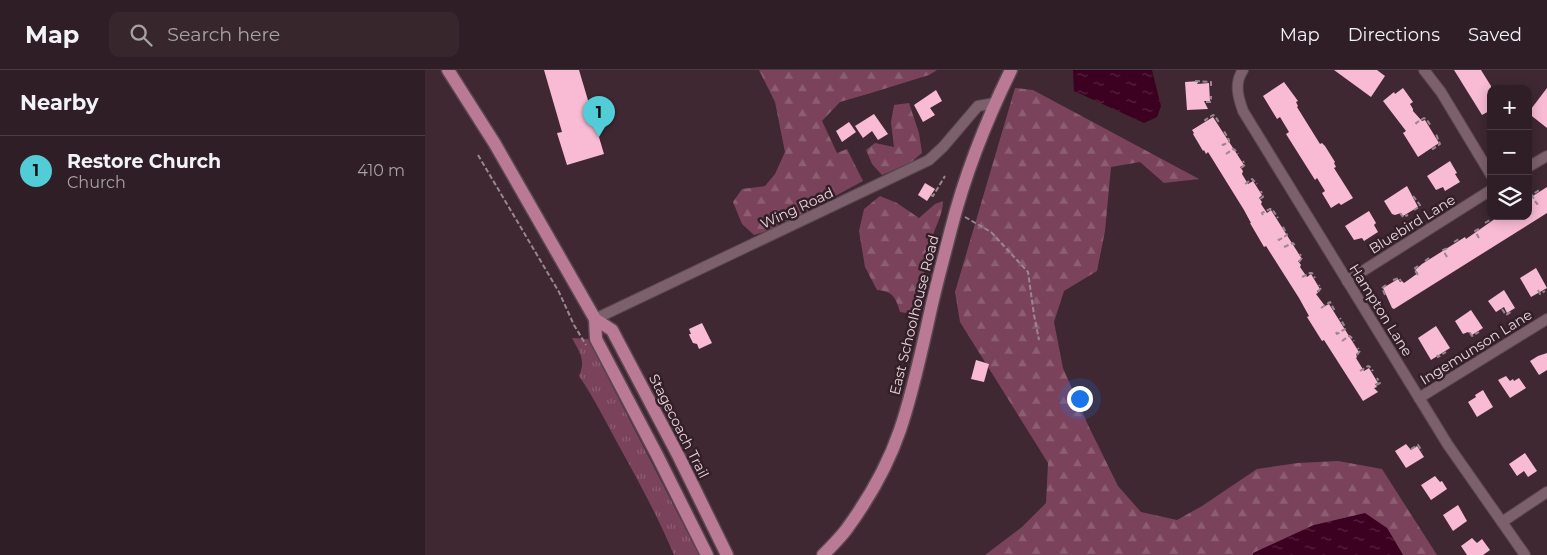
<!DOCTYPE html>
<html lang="en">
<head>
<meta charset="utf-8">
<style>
  :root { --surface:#2f1e25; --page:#37272d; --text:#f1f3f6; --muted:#a7a2a7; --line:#4a3c42; --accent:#52ccd6 }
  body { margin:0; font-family:Montserrat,sans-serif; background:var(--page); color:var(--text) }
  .controls { position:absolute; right:15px; top:15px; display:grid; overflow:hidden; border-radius:10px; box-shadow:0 2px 12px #0003 }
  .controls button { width:45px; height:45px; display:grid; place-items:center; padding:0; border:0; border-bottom:1px solid var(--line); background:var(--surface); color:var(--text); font:25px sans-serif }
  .you { position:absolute; left:654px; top:328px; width:18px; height:18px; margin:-12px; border:4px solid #fff; border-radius:50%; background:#1a73e8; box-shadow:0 0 0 8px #1a73e833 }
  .badge { display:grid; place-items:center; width:32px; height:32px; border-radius:50%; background:var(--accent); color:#111; font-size:16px; font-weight:700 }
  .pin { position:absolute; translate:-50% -41px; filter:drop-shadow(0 1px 2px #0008) }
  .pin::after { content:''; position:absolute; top:26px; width:18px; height:15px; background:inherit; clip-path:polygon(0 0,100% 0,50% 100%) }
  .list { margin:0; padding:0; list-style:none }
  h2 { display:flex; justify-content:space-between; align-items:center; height:65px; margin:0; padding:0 20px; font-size:21px }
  h2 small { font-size:16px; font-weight:400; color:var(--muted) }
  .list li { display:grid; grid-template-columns:32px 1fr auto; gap:15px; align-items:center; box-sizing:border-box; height:70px; padding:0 20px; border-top:1px solid var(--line) }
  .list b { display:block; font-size:19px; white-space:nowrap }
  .list p { margin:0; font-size:16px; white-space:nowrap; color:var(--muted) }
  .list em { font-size:16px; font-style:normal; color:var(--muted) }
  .icon { flex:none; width:28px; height:28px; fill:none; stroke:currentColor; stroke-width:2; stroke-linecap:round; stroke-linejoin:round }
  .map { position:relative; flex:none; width:1122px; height:485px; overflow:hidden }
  header { display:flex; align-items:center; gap:30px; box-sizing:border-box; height:70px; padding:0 25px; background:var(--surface); border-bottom:1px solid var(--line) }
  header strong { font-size:24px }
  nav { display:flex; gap:28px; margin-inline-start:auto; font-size:18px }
  .search { width:350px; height:45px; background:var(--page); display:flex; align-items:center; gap:12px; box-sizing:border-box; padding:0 18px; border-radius:10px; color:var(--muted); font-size:19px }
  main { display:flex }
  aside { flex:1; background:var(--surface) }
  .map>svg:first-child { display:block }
</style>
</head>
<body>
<header>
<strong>Map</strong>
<div class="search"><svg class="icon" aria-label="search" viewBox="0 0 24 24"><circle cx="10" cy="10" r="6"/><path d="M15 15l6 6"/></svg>Search here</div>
<nav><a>Map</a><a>Directions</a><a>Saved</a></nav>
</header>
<main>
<aside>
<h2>Nearby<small></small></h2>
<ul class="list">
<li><span class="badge">1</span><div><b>Restore Church</b><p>Church</p></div><em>410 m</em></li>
</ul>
</aside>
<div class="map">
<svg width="1122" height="485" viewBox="0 0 1122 485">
  <defs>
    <pattern id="grass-tufts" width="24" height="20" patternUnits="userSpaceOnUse" patternTransform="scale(1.25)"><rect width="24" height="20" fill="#7a435b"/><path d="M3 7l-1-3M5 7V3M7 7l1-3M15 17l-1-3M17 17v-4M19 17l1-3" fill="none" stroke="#8d5d72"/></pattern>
    <pattern id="forest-firs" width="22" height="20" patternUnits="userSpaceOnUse" patternTransform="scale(1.25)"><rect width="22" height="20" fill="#7a435b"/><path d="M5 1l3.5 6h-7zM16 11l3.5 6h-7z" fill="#8d5d72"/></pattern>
    <pattern id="water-ripples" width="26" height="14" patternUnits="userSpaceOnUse" patternTransform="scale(1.25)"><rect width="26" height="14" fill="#3c0021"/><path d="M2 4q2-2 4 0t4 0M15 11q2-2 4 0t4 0" fill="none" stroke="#582441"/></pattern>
  </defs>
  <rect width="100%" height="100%" fill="#3f2831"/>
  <path fill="url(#grass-tufts)" d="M147,268L163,269L274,485H249C233,447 214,412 194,376C181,352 169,328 154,306C161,290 155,283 147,268Z"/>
  <g fill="url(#forest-firs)">
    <path d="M334,0H512L504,5L446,23L415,32L397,51L412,83L422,79L438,111L349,159L329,165L317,154L308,132L317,119L340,116L350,104L360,82L350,32Z"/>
    <path d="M590,18L608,20L774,109L739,113L715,92L686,97L680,161L672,201L639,221L629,252L638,298L663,355L693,416L716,442L752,450L777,436L832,399L873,393L913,391L957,399L1012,485H978L962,458L889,455L829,483L828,485H560L597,457L621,433L623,393L535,252L530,222Z"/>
    <path d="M484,33L494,63L497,83L485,93L457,105L447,94L441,80L450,73L469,77L466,52L469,35Z"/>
    <path d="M455,126L472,133L494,148L510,134L518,131C518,143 512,153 508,165C503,180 499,198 498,214C497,227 499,232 494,245L475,242C471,228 468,221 452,220L440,197L434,161L439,139Z"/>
  </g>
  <g fill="url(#water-ripples)">
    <path d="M648,0H727L736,36L732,47L719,53L649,21Z"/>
    <path d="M940,443L962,458L978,485H828V483L889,455Z"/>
  </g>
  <g fill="#f9bad3">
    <path d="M119,0H154L179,84L142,95L132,63L137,62Z"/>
    <path d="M909,0H952L960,6L946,27Z"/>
    <path d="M1029,0H1056L1066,16V40L1057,45Z"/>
    <path d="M774,11L772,14L784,13L785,31H779L783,39L762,40L760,12Z"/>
    <path d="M859,12L873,31L871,32L873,36L872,37L895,74L897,73L900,76L910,92L909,93L911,97L909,98L928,128L916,135L914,133L906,138L897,123L900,121L892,108L890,110L861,64L864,62L855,47L852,49L838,26Z"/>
    <path d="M978,18L988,32L985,34L988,39V41L997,51L1000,50L1014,73L993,87L978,63L981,61L958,31L969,22L970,24Z"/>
    <path d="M1122,18V58L1103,43Z"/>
    <path d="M511,20L517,31L505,38L510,45L498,52L489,35Z"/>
    <path d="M449,44L463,64L453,70L447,61L438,68L430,56Z"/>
    <path d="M788,47L819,95L815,97L818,101L817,104L823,114L828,111L837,125L834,128L837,132L836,134L842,143L846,140L877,189L873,191L876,195L875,197L882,207L886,204L895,219L892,221L893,223L891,224L900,236L904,234L934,282L931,284L932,287L931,288L939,301L944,298L953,313L950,314L952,317L949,318L953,322L938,331L899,270L897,271L882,247L884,246L874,228L841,176L839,177L825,153H826L819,140L783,82L781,84L779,80L778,81L768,64L769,63L767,60Z"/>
    <path d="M424,52L431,62L417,72L411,61Z"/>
    <path d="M1025,91L1032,103L1030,104L1035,112L1020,121L1018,117L1011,120L1002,106Z"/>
    <path d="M500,113L510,119L502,131L493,125Z"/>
    <path d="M982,116L993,137L978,146L976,143L970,145L967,144L959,131Z"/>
    <path d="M1122,117V143L969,239L967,238L958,218L973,209L975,212L977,211L979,213L993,203L990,200L997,194L1040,167L1041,169L1074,146H1103V129Z"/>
    <path d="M944,141L951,153L949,155L953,162L939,171L937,168L929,170L920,156Z"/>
    <path d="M1111,198L1122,218L1106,227L1095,208Z"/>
    <path d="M1079,220L1090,238L1082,243L1079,237L1071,242L1063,231Z"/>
    <path d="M1046,240L1058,258L1047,265L1045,262L1044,263L1043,262L1038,264L1030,251Z"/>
    <path d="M277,253L287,273L274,279L272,274L268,273L265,267L264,264H266L264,259Z"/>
    <path d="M1011,256L1025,278L1006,290L993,268Z"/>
    <path d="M1122,283V300L1114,305L1105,291L1113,286Z"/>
    <path d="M551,290L564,294L559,312L546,309Z"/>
    <path d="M1081,306L1085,311L1088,309L1089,311L1094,308L1101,318L1085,328L1073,310Z"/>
    <path d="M1058,320L1068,337L1052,347L1043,332L1051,327L1050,325Z"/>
    <path d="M981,374L986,380L992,376L999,387L981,398L970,381Z"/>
    <path d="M1100,383L1112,401L1103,407L1099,401L1092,406L1084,394Z"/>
    <path d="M1010,406L1015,412L1017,411L1022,419L1006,430L996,415Z"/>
    <path d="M1033,435L1042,451L1028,461L1018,445Z"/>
    <path d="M1047,468L1052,473L1057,469L1065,480L1058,485H1042L1036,476Z"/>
  </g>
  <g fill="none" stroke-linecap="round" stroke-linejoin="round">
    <defs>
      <g id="street">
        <path d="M818,0C809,13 813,27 818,41L1023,375L1100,485"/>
        <path d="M999,0L1016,22L1066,105"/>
        <path d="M1103,97L1122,86"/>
        <path d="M922,211L1066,120"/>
        <path d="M170,249L504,90L518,77L553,36L570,33"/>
        <path d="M994,328L1122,249"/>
        <path d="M1077,452L1122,422"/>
      </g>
      <g id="primary">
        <path d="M23,0L70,74L170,249L187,260L254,387L302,485"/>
        <path d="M170,249L171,269L232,385L282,485"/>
        <path d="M398,485C406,477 414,469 421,460C443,430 463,395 475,360C488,322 496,283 505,243C511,215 519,187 526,159C540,104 561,51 586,0"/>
      </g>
    </defs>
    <use href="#street" stroke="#5b4750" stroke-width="12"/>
    <use href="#primary" stroke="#5b4750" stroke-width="15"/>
    <g stroke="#9a878f" stroke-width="2" stroke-dasharray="5 2.5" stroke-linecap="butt">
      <path d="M770,11L786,12V18"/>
      <path d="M781,32H786V26"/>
      <path d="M781,51L780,50L788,45L790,46L795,54"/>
      <path d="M992,54L991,53L999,48L1002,50L1006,56"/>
      <path d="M797,74L798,75L804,72V70L799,61"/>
      <path d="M1007,78L1008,79L1015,74L1011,64"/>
      <path d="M801,84L808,79L810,80L813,84"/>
      <path d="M53,85L134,222L149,255L161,275"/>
      <path d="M816,98L820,95L818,91"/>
      <path d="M820,114L827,109L832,114"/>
      <path d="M506,125L508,126L520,106"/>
      <path d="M988,126L995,135L994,137L989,140"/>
      <path d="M835,129L838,127L836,121"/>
      <path d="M1113,133L1112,134L1107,126L1108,124L1116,119"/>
      <path d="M1103,136L1104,137"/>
      <path d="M975,143L978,147L983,145"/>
      <path d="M838,145L837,143L845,139H847L853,148"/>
      <path d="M540,147L566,162L603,202L609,245L614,270"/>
      <path d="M1060,153L1065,150L1066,152"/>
      <path d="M1054,168L1050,161L1054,159"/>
      <path d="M853,169L854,170L862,165L857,155"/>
      <path d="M1029,172L1034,169L1035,170"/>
      <path d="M859,177L868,173L871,177"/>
      <path d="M1022,187L1018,180L1023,178"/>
      <path d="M1000,191L1004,188L1005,190"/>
      <path d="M874,192L877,188L875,184"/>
      <path d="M993,205L989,199L993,196"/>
      <path d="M877,207L885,203H887L890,208"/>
      <path d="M968,210L974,208L976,211"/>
      <path d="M961,215L957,218L961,227"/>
      <path d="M1113,220L1115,224L1120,221"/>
      <path d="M893,222L896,218L894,215"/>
      <path d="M896,238L905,232L910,241"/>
      <path d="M1077,239L1081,245L1087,241"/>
      <path d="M911,262L912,264L920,259V257L915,248"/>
      <path d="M1045,263L1047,266L1054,262"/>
      <path d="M917,271L924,266L926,267L929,271"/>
      <path d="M932,285L935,281L933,278"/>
      <path d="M1012,285L1013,287L1021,282"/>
      <path d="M935,301L943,296L945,297L948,301"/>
      <path d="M951,315L955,313L952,308"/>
      <path d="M986,379L993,375L997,381"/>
    </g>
    <use href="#street" stroke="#7c606b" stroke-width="10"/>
    <use href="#primary" stroke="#ba7995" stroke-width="12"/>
  </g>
  <g text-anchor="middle" stroke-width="5" stroke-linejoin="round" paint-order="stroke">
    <g font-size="14" fill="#e6d6dc" stroke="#341e27">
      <text transform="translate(372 138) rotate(-25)" y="5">Wing Road</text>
      <text transform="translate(987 154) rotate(-32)" y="5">Bluebird Lane</text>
      <text transform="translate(956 240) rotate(58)" y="5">Hampton Lane</text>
      <text transform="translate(489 245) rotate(-76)" y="5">East Schoolhouse Road</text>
      <text transform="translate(1051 277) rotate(-32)" y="5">Ingemunson Lane</text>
      <text transform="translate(254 356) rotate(63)" y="5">Stagecoach Trail</text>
    </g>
  </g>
</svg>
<div class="controls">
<button>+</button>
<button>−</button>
<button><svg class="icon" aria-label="layers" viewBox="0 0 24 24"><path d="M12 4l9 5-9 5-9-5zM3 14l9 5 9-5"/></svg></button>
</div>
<div class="you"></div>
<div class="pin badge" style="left:174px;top:67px">1</div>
</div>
</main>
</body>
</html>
